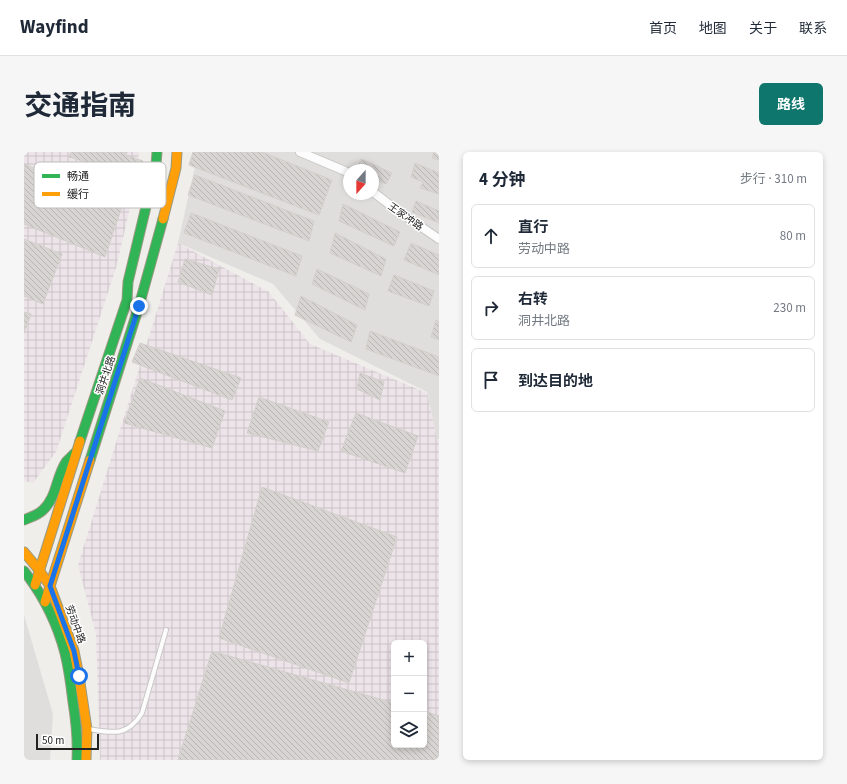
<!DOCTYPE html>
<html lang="zh">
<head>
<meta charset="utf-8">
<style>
  :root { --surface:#fff; --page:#f6f6f7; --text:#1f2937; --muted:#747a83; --line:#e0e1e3; --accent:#0f766e }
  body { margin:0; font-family:"Source Sans 3","Noto Sans SC",sans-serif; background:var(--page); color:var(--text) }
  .controls { position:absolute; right:12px; bottom:12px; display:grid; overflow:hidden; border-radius:6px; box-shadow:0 2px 6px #0003 }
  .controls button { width:36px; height:36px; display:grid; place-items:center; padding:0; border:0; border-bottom:1px solid var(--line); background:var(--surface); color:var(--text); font:20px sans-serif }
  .compass { position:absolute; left:319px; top:12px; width:36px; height:36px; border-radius:50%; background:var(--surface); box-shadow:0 2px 6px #0003; rotate:201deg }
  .scale { position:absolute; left:12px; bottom:10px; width:63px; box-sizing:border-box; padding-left:4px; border:2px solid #222; border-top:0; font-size:11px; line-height:14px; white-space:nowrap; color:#222; -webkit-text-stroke:3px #fff; paint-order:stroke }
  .stop { position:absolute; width:12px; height:12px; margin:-9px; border:3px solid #1a73e8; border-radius:50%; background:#fff }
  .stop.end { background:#1a73e8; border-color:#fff; box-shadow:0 1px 4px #0008 }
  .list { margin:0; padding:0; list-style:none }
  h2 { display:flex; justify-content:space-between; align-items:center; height:52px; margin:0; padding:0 16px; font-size:17px }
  h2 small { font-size:13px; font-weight:400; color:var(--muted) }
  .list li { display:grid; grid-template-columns:26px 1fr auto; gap:12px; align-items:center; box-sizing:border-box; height:64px; margin:0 8px 8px; padding:0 8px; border:1px solid var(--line); border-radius:6px }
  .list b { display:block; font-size:15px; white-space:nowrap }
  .list p { margin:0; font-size:13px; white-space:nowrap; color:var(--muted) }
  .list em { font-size:13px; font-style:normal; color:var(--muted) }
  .icon { flex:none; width:22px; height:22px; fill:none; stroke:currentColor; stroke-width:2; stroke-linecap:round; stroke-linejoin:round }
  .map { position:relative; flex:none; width:415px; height:608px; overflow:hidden; border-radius:6px }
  header { display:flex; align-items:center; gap:24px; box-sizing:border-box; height:56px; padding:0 20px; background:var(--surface); border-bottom:1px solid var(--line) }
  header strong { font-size:19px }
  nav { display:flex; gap:22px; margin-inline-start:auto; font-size:14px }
  .intro { display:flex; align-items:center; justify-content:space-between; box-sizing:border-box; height:96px; padding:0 24px }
  h1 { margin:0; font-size:28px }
  .button { padding:10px 18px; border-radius:6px; background:var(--accent); color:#fff; font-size:14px; font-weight:700 }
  main { display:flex; gap:24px; padding:0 24px }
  aside { flex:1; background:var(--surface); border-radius:6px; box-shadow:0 2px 6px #0003 }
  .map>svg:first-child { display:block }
</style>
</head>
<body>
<header>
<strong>Wayfind</strong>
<nav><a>首页</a><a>地图</a><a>关于</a><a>联系</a></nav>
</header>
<div class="intro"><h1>交通指南</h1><a class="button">路线</a></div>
<main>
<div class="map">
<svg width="415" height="608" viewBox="0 0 415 608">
  <defs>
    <pattern id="industrial-grid" width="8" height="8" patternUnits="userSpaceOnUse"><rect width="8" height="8" fill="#ede4e9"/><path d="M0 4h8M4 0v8" fill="none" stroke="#cbc3c8"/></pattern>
    <pattern id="building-back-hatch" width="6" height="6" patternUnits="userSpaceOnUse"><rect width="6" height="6" fill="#d7d4d2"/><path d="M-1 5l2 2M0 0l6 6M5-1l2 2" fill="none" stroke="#b8b6b4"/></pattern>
  </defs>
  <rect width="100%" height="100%" fill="#f0eeeb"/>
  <g fill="#dfdedc" fill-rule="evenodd">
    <path d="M174,0H415V287H413L403,240L296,187L249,132L154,91ZM325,18H349V42H325Z"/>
    <path d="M0,463L29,562L26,608H0Z"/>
  </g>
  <g fill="url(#industrial-grid)" fill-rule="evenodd">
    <path d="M0,0H115L113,26L92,116L32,300L9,331L0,329Z"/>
    <path d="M154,91L245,140L286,192L403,241L413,287L415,288V608H76L72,482L54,413ZM370,491H400V593H370Z"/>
  </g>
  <g fill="url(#building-back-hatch)" stroke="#d3d0cc">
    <path d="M47,0H103L102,3L119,9L113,26L45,5Z"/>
    <path d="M169,0H238L308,28L295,63L165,13Z"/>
    <path d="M410,0H415V8L408,6Z"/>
    <path d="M337,7L368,21L362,32L349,27V18H332Z"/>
    <path d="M391,11L415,21V42L396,36L399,30L387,25Z"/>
    <path d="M0,12L99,52L81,105L0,72Z"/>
    <path d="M171,23L290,69L285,89L164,43Z"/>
    <path d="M392,49L415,59V71L388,60Z"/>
    <path d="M319,52L376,80L370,94L315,69Z"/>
    <path d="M167,61L278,104L272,124L160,81Z"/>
    <path d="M311,81L362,107L357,124L306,101Z"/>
    <path d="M0,87L38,102L19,152L0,144Z"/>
    <path d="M387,91L415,103V123L380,108Z"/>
    <path d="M161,107L195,117L188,143L154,130Z"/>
    <path d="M293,117L345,142L341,158L288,132Z"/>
    <path d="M370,123L410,139L405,154L364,139Z"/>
    <path d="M277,144L333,173L327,190L271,163Z"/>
    <path d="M0,160L7,162L0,181Z"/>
    <path d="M412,168L415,170V188L407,185Z"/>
    <path d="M346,179L415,205V224L342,197Z"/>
    <path d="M116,191L217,226L208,248L108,210Z"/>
    <path d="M336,221L360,230L356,248L333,237Z"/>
    <path d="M116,226L201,259L188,296L100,271Z"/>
    <path d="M235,245L305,270L294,299L223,281Z"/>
    <path d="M332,261L394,284L381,321L317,299Z"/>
    <path d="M238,335L373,385L325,531L195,486Z"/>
    <path d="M188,499L370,551V593H400V559L415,564V608H154Z"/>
  </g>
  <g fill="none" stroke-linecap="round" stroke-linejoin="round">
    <defs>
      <path id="lane" d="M65,577C89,581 103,585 118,561L142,478"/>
      <g id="street">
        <path d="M276,0L321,19L325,21"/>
        <path d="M349,40L374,59L415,87"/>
      </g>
      <g id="fast">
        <path d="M56,289L103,148L104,130L132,13L133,0"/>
        <path d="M66,308L115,154L139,67"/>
        <path d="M0,368C7,365 14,363 19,358C33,345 32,325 42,310C45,307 48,304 51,301"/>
        <path d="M0,419C19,443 33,471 41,501C45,517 47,533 49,550C52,569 54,588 53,608"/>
      </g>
      <g id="slow">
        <path d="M139,67L152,16L153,0"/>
        <path d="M0,400L15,418L26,434L50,499L55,524L63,577L62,608"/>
        <path d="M11,433L56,289"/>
        <path d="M21,450L66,308"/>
      </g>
    </defs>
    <use href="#lane" stroke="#c9c8c7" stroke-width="6"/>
    <use href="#street" stroke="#c9c8c7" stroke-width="10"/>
    <use href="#fast" stroke="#999a82" stroke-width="11"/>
    <use href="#slow" stroke="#999a82" stroke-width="11"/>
    <use href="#lane" stroke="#fdfcfc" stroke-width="4"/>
    <use href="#street" stroke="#fdfcfc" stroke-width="8"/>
    <use href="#fast" stroke="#30b455" stroke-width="9"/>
    <use href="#slow" stroke="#ff9f0a" stroke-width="9"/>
  </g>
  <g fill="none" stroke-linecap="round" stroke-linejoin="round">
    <path stroke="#1a73e8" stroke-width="5" d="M55,524L50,499L26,434L115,154"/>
  </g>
  <g text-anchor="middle" stroke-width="3" stroke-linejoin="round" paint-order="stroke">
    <g font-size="10" fill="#222" stroke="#fff">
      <text transform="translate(382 64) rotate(35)" y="4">王家冲路</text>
      <text transform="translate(81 223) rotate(-72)" y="4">洞井北路</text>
      <text transform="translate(52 472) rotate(70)" y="4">劳动中路</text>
    </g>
  </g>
  <rect x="10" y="10" width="132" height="46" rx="6" fill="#fff" stroke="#bdbdbd" stroke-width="1"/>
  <rect x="18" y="22" width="18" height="4" fill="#30b455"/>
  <rect x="18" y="40" width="18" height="4" fill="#ff9f0a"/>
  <g font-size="11" fill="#222">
    <text x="43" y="28">畅通</text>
    <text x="43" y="46">缓行</text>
  </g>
</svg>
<div class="controls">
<button>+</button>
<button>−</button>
<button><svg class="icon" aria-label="layers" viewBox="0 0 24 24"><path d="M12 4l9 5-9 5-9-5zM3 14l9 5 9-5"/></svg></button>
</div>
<svg class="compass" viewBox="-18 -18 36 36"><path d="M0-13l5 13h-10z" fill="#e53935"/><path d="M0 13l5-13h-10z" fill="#747a83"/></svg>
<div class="scale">50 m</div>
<div class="stop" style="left:55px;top:524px"></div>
<div class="stop end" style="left:115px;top:154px"></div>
</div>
<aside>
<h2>4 分钟<small>步行 · 310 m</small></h2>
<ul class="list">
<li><svg class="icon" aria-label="ahead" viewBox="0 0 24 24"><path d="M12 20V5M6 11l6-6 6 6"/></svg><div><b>直行</b><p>劳动中路</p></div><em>80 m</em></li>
<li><svg class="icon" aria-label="right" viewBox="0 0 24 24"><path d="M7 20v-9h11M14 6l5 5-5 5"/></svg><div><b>右转</b><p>洞井北路</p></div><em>230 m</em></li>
<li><svg class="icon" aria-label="arrive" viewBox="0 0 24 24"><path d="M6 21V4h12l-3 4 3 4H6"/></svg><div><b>到达目的地</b></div></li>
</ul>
</aside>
</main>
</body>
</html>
